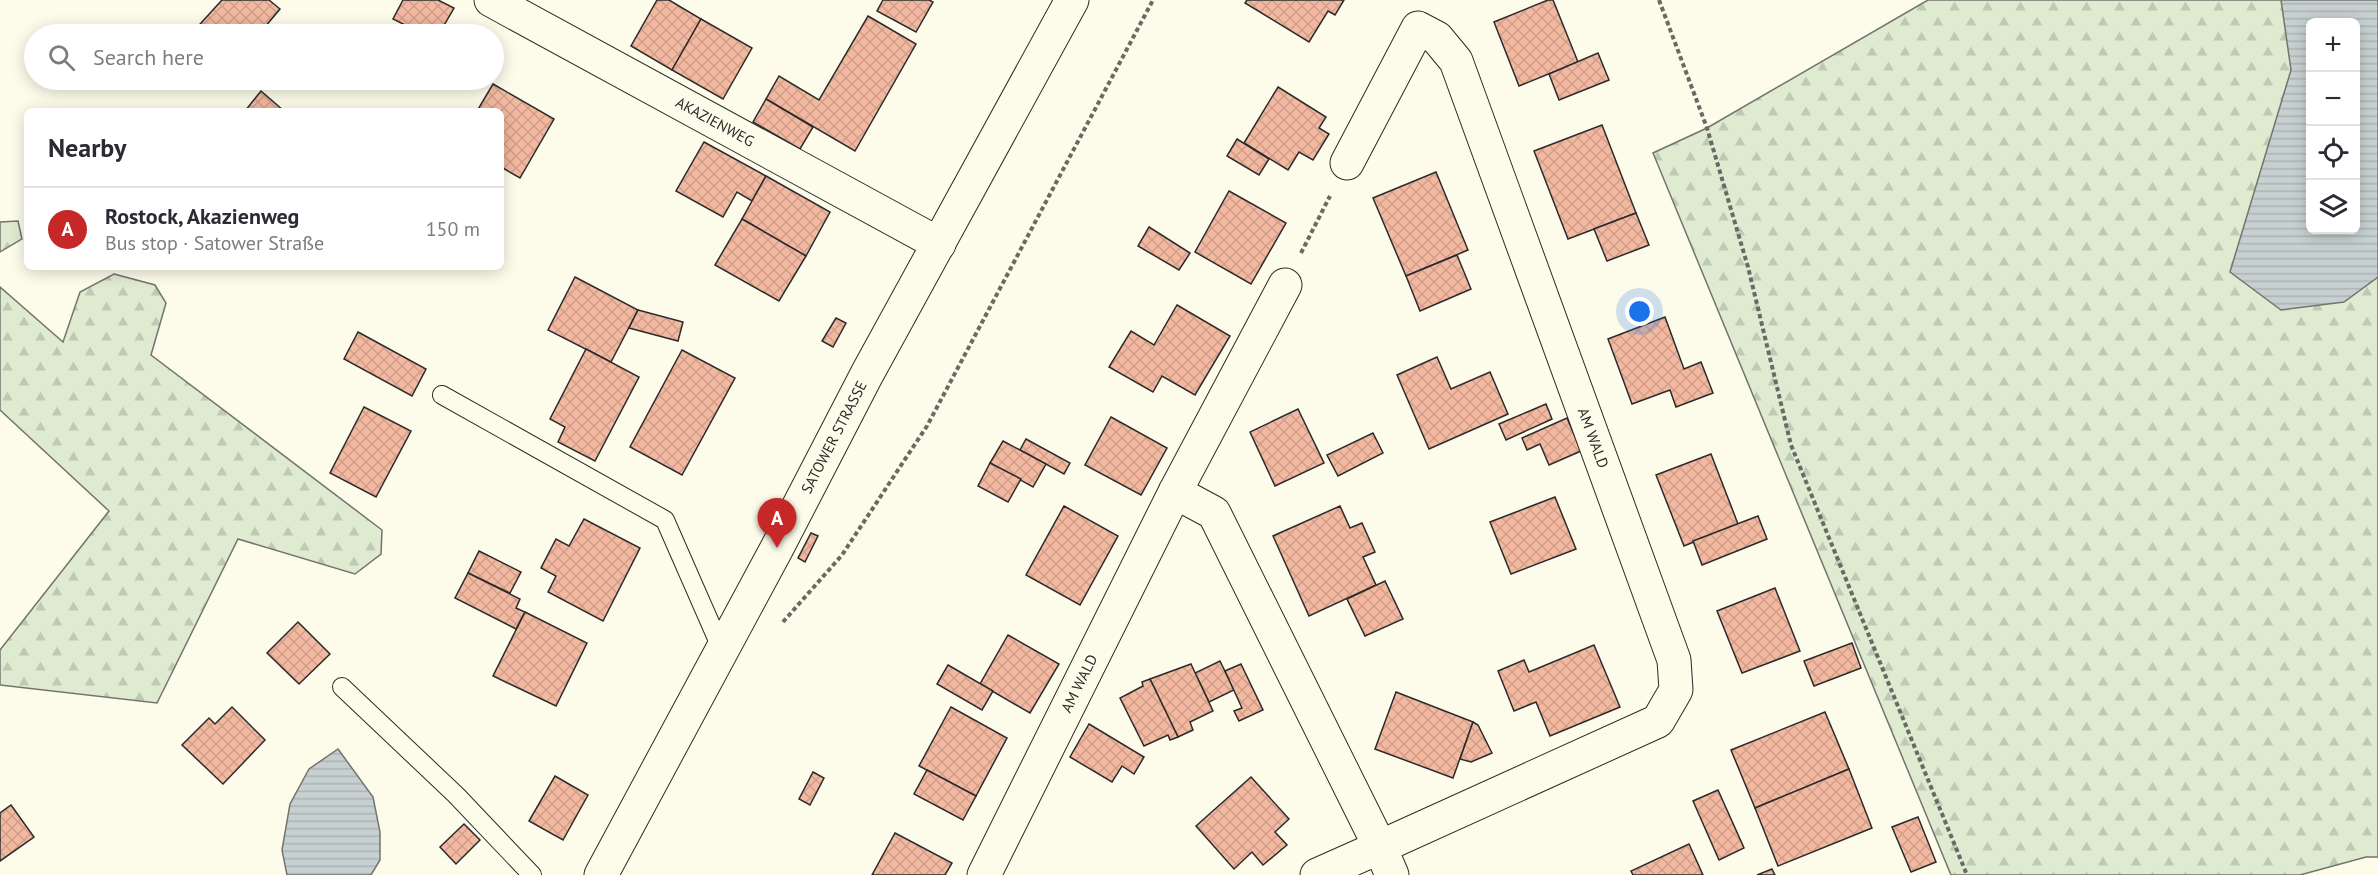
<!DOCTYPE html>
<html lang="en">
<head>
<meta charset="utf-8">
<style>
  :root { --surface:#fff; --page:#f7f7f7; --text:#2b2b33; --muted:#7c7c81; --line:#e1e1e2; --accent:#c62828 }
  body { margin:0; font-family:"PT Sans",sans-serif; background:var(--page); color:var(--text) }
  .controls { position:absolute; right:18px; top:18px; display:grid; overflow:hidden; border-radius:9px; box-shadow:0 3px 15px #0003 }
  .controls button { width:54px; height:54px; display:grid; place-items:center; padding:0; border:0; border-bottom:2px solid var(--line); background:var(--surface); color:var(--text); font:30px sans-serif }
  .you { position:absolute; left:1640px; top:312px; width:21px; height:21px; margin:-15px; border:4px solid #fff; border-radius:50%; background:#1a73e8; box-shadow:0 0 0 9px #1a73e833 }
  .badge { display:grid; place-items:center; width:39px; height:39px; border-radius:50%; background:var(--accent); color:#fff; font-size:20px; font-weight:700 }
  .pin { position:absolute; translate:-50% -50px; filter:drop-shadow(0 2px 3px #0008) }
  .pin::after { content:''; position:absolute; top:32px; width:21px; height:18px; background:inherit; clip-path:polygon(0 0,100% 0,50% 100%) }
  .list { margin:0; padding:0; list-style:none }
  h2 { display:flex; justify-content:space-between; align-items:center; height:78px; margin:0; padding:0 24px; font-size:26px }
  h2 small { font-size:20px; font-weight:400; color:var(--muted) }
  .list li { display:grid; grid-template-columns:39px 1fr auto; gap:18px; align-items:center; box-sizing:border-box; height:84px; padding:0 24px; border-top:2px solid var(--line) }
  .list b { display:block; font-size:22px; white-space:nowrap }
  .list p { margin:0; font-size:20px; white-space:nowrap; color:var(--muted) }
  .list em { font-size:20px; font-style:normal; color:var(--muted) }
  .icon { flex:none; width:33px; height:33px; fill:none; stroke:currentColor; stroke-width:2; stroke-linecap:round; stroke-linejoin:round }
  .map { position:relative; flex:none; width:2378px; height:875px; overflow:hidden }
  .search { position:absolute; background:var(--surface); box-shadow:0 3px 15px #0003; left:24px; top:24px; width:480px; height:66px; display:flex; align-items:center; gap:15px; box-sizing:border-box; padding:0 21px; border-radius:33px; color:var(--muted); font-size:22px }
  .panel { position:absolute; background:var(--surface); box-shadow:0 3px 15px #0003; left:24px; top:108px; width:480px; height:162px; border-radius:9px }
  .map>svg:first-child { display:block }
</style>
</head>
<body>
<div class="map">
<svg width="2378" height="875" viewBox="0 0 2378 875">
  <defs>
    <pattern id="forest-firs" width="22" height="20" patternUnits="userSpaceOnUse" patternTransform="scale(1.5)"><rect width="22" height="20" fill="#deebd1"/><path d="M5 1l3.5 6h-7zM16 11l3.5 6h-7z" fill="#bfcab4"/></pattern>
    <pattern id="water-rules" width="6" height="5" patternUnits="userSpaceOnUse" patternTransform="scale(1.5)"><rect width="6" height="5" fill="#c7d0d0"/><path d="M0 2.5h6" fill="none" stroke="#abb3b3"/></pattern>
    <pattern id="building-cross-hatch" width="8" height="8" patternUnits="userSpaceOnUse" patternTransform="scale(1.5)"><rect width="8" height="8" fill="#f2b8a0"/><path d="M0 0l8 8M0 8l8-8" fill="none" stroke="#d09e8a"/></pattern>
  </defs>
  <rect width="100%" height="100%" fill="#fdfbea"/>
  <g fill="url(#forest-firs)" stroke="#74746e" stroke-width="1.5" fill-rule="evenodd">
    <path d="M1928,0H2378V857H2366L2300,875H1951L1653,153L1707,128ZM2310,22H2356V230H2310Z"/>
    <path d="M18,221L22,239L0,252V222Z"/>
    <path d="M114,274L155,285L166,303L151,355L382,530L381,554L355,574L238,539L157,703L0,685V650L109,511L0,410V287L63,342L80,292Z"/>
  </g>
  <g fill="url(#water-rules)" stroke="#74746e" stroke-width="1.5" fill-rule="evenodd">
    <path d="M2281,0H2378V277L2344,302L2281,310L2230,272L2291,70ZM2310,22H2356V230H2310Z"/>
    <path d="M338,749L373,797L380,832V860L371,875H287L282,850L290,804L309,769Z"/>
  </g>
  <g fill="url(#building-cross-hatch)" stroke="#2b2b2b" stroke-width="1.5">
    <path d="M222,0H269L280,9L259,34H191Z"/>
    <path d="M403,0H438L454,8L439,34H423L393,19Z"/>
    <path d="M657,0H669L701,19L672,70L631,46Z"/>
    <path d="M883,0H929L933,2L916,32L877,11Z"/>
    <path d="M1247,0H1344L1335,15L1328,11L1309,42L1245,3Z"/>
    <path d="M1548,0H1553L1578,62L1519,86L1494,22Z"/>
    <path d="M868,16L916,44L855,151L766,99L779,76L819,100Z"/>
    <path d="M701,19L752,48L723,99L672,70Z"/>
    <path d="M1598,53L1609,80L1559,100L1549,74Z"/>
    <path d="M493,84L554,119L520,178L501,167V111H477Z"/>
    <path d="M1278,87L1326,117L1319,128L1329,134L1313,160L1299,152L1288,170L1244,143Z"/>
    <path d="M261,91L284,111H245Z"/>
    <path d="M766,99L813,127L800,149L753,122Z"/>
    <path d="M1602,125L1636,213L1568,239L1534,151Z"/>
    <path d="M1237,139L1269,159L1259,175L1227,156Z"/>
    <path d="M704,142L766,176L752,201L737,192L723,217L676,191Z"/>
    <path d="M1436,172L1468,250L1406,276L1373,198Z"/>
    <path d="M766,176L830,212L806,256L742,219Z"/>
    <path d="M1229,191L1286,223L1251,284L1195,252Z"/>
    <path d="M1636,213L1649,245L1607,261L1594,229Z"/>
    <path d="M742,219L806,256L779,301L715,265Z"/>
    <path d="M1149,227L1190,253L1179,270L1138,246Z"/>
    <path d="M1457,255L1471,289L1420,311L1406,276Z"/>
    <path d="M575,277L638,310L611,362L548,330Z"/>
    <path d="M1177,305L1230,336L1195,395L1162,376L1153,392L1109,367L1131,331L1154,345Z"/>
    <path d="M638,310L683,322L678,341L629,328Z"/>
    <path d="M1665,317L1684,369L1701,362L1713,393L1676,407L1670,390L1632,404L1608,339Z"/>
    <path d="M836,318L846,323L833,347L822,341Z"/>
    <path d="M358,332L426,369L412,396L344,359Z"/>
    <path d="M586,349L639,377L595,461L558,442L565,427L550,419Z"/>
    <path d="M682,350L735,378L682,475L630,447Z"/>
    <path d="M1437,357L1451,389L1490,372L1508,414L1429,449L1397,375Z"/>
    <path d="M1546,404L1552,419L1506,440L1499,424Z"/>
    <path d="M364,407L411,431L376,497L330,473Z"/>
    <path d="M1298,409L1324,463L1275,486L1250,432Z"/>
    <path d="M1111,417L1167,448L1141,495L1085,465Z"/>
    <path d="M1567,418L1581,451L1549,465L1540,444L1527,450L1522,438Z"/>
    <path d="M1373,433L1383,453L1338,476L1327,455Z"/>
    <path d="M1026,439L1070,463L1064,474L1020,450Z"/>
    <path d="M1003,441L1046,464L1033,487L990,463Z"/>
    <path d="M1711,454L1738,524L1684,546L1656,475Z"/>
    <path d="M990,463L1021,479L1008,502L978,486Z"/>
    <path d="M1555,497L1576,549L1511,574L1490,522Z"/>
    <path d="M1064,506L1118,536L1080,605L1026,575Z"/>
    <path d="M1340,506L1350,528L1362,523L1375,552L1363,557L1376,585L1309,616L1273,536Z"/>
    <path d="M1758,516L1767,539L1702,565L1693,541Z"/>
    <path d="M584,519L640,548L603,621L548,592L556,576L541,568L556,539L569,546Z"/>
    <path d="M811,533L818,536L805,562L798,558Z"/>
    <path d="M479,551L521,572L510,593L468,573Z"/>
    <path d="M468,573L520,599L516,608L525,612L516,629L455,598Z"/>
    <path d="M1385,581L1403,619L1365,636L1347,599Z"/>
    <path d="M1775,588L1800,651L1742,673L1717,611Z"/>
    <path d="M525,612L587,643L556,706L493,676Z"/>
    <path d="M298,622L330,654L299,684L267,653Z"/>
    <path d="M1008,635L1059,664L1030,713L980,684Z"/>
    <path d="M1852,643L1861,668L1814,686L1804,661Z"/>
    <path d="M1594,645L1620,707L1550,736L1536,702L1514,711L1498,671L1524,660L1529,672Z"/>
    <path d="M1220,661L1234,690L1209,702L1195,673Z"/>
    <path d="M1191,664L1213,711L1190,722L1193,730L1178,737L1150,679Z"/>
    <path d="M1241,664L1263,710L1239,721L1234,711L1242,708L1225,671Z"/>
    <path d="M948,665L993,691L982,710L937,684Z"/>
    <path d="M1150,679L1178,737L1170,740L1168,735L1144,746L1120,698L1143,686L1142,682Z"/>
    <path d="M1396,692L1473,722L1453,778L1375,749Z"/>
    <path d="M232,707L265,740L223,784L182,745L209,718L215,724Z"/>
    <path d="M951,707L1007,738L976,796L919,766Z"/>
    <path d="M1825,712L1849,769L1755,808L1731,750Z"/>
    <path d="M1473,722L1478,725L1492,753L1471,762L1460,759Z"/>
    <path d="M1089,724L1144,757L1134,774L1122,766L1112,782L1070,757Z"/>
    <path d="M1849,769L1872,828L1778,866L1755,808Z"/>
    <path d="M927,770L976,796L963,820L914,794Z"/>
    <path d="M813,772L824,778L810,805L799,799Z"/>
    <path d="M555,776L588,795L563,840L529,821Z"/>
    <path d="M1251,777L1289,819L1275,832L1287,845L1263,865L1252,852L1234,869L1196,826Z"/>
    <path d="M1718,790L1744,848L1719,860L1693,801Z"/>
    <path d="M11,805L34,837L0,861V813Z"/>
    <path d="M1918,817L1936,862L1911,872L1892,827Z"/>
    <path d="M464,824L480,840L456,864L440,847Z"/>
    <path d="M895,833L952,863L945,875H872Z"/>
    <path d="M1689,844L1703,875H1633L1631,871Z"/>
    <path d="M1772,869L1775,875H1757Z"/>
  </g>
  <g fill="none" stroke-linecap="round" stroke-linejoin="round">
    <defs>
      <g id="service">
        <path d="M442,395L665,520L722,650"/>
        <path d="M342,687L456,795L532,875"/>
      </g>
      <g id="minor">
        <path id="s1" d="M491,0L939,244"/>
        <path d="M1175,492L1214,513L1380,847L1658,721L1676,690L1674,660L1456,61L1437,38L1418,28L1347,163"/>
        <path id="s2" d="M984,875L1175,492L1285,285"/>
        <path d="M1317,875L1380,847L1392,875"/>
      </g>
      <g id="secondary">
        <path id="s3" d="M601,875L777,548L867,374L1072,0"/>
      </g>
    </defs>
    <use href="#service" stroke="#2b2b2b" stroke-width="20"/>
    <use href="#minor" stroke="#2b2b2b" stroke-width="35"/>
    <use href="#secondary" stroke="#2b2b2b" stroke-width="35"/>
    <g stroke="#6a6964" stroke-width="4" stroke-dasharray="4.5 3" stroke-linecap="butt">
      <path d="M1659,0L1707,128L1748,267L1791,445L1967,875"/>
      <path d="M1301,253L1330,196"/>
      <path d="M783,622L842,555L927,426L1153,0"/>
    </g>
    <use href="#service" stroke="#fdfbea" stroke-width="18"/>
    <use href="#minor" stroke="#fdfbea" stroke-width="33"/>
    <use href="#secondary" stroke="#fdfbea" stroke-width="33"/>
  </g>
  <g text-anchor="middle" stroke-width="4.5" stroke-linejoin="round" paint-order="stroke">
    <g font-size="15" fill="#2b2b2b" stroke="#fdfbea">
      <text dy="5" stroke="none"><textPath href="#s1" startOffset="255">AKAZIENWEG</textPath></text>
      <text dy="5" stroke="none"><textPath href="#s3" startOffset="496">SATOWER STRASSE</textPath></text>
      <text transform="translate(1593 438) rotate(70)" y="5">AM WALD</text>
      <text dy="5" stroke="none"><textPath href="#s2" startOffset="214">AM WALD</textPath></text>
    </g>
  </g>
</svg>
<div class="controls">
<button>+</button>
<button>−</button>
<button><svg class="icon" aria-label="locate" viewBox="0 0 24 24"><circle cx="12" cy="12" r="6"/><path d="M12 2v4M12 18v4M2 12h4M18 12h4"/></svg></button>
<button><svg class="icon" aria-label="layers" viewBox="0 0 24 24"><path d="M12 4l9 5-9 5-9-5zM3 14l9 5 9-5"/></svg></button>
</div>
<div class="you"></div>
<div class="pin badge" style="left:777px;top:548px">A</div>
<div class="search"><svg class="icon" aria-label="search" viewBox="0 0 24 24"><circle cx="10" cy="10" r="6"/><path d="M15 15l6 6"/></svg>Search here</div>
<section class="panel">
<h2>Nearby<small></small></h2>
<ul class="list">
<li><span class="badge">A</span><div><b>Rostock, Akazienweg</b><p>Bus stop · Satower Straße</p></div><em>150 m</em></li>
</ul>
</section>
</div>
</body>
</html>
